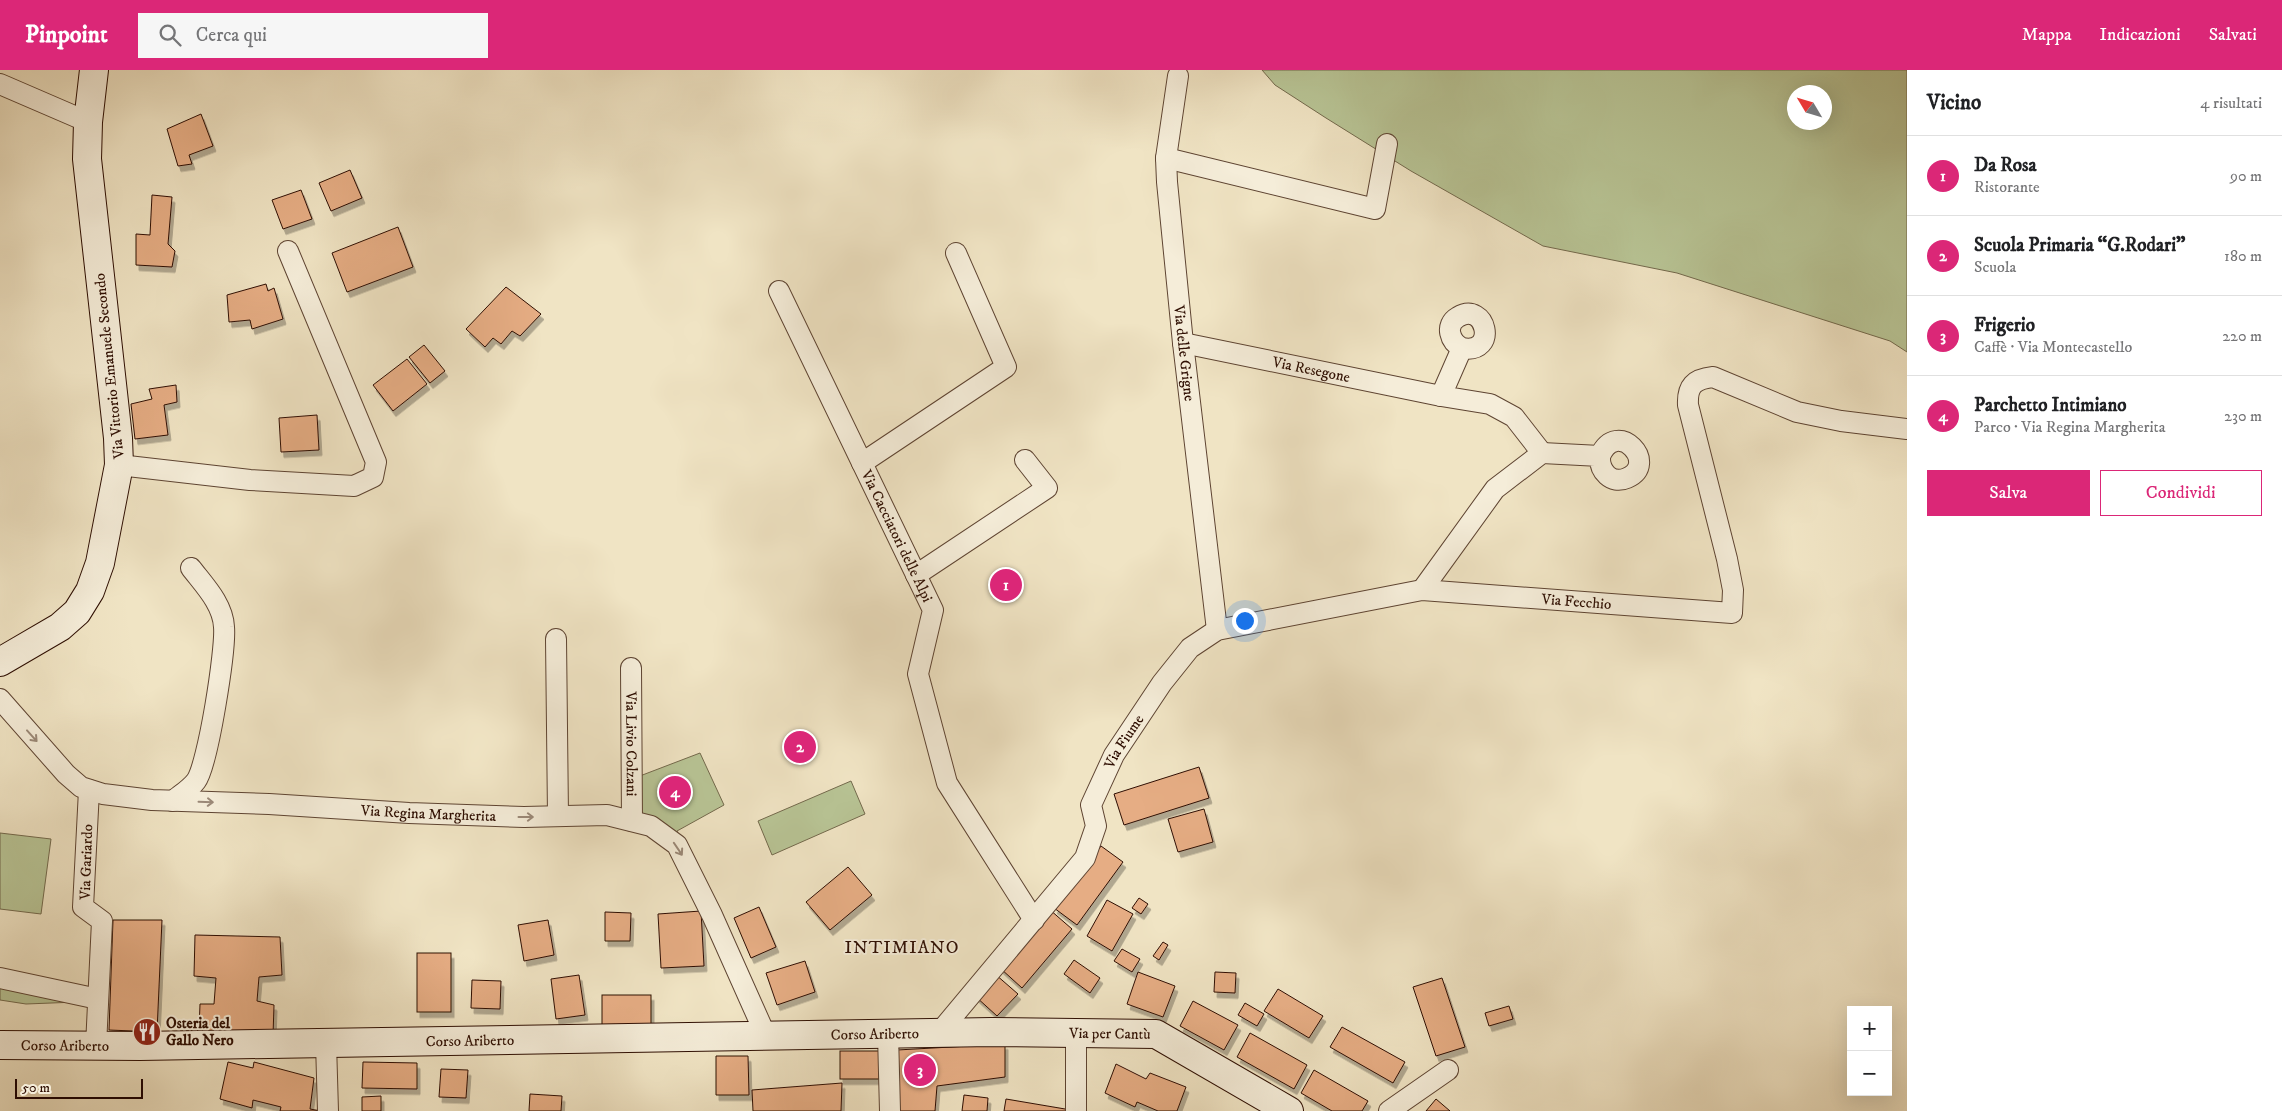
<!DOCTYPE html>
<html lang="it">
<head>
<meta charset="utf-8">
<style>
  :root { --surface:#fff; --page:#f6f6f6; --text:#202124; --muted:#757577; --line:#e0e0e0; --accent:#db2777 }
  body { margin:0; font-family:"IM FELL DW Pica",serif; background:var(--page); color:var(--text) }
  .controls { position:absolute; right:15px; bottom:15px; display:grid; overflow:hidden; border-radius:0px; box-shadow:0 5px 20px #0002 }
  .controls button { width:45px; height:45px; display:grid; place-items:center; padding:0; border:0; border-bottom:1px solid var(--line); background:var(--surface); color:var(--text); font:25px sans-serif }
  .compass { position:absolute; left:1787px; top:15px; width:45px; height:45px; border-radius:50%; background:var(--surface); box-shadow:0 5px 20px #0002; rotate:308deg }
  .scale { position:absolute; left:15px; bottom:12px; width:128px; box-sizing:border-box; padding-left:5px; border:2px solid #2e0e02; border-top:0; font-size:14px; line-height:18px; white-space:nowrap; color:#2e0e02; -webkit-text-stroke:4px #f5edd9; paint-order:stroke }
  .you { position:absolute; left:1244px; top:550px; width:18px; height:18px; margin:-12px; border:4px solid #fff; border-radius:50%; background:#1a73e8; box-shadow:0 0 0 8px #1a73e833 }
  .badge { display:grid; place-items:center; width:32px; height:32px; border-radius:50%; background:var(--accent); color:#fff; font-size:16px; font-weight:700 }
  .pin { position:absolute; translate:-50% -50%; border:2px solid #fff; box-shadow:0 1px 5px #0006 }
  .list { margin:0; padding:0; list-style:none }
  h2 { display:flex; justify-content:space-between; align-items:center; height:65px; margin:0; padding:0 20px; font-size:21px }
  h2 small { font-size:16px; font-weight:400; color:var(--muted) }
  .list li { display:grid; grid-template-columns:32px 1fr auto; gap:15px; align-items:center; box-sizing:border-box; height:80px; padding:0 20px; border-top:1px solid var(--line) }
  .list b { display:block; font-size:19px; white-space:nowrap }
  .list p { margin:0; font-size:16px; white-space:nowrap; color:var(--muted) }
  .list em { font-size:16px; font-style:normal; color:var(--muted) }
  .actions { display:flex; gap:10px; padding:15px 20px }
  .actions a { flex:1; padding:11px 0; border:1px solid var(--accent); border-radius:0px; text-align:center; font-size:18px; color:var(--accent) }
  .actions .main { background:var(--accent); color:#fff }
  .icon { flex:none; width:28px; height:28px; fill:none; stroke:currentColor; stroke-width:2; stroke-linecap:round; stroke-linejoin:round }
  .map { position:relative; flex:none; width:1907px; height:1041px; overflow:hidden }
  header { display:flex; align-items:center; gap:30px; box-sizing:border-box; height:70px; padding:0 25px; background:var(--accent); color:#fff }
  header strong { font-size:24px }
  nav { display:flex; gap:28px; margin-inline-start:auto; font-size:18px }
  .search { width:350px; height:45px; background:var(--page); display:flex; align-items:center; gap:12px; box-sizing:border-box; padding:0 18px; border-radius:0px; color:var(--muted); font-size:19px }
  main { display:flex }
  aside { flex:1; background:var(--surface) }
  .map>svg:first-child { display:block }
</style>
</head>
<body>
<header>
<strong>Pinpoint</strong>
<div class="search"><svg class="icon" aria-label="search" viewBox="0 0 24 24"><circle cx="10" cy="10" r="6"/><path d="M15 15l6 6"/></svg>Cerca qui</div>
<nav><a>Mappa</a><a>Indicazioni</a><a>Salvati</a></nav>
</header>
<main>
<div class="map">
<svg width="1907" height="1041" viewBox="0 0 1907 1041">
  <defs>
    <filter id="shadow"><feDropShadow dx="3" dy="5.5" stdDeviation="0" flood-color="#0004"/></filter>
  </defs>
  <rect width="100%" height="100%" fill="#f0e4c4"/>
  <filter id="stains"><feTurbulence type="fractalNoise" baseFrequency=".004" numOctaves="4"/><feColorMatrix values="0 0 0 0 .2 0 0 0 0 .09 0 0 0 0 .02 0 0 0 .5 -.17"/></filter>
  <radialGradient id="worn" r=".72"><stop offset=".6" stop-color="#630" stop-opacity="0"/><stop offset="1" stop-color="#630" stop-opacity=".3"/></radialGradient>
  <g fill="#b8c495" stroke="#73694c" fill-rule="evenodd">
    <path d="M1262,0H1907V282L1890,271L1677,203L1543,176L1411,101L1326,48L1275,15ZM1794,22H1824V52H1794Z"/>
    <path d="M700,683L724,735L677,761L682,772L632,751V709Z"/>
    <path d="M851,711L865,744L772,785L758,751Z"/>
    <path d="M0,763L51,769L41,844L0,839Z"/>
    <path d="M0,915L77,932L26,934L0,930Z"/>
  </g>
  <g fill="#e6ad84" stroke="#2e0e02" filter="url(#shadow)">
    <path d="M201,44L213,76L189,85L192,94L178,96L167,59Z"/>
    <path d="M350,100L362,128L331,141L319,113Z"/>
    <path d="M301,120L312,149L283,159L272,130Z"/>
    <path d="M152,125L172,127L168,174L175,181L172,197L136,195V164L150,165Z"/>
    <path d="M398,157L413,197L347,222L332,183Z"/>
    <path d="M266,214L268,221L274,218L283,249L252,259L250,250L229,252L227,225Z"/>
    <path d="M506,217L541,244L520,266L512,261L501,274L493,268L485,277L466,259Z"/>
    <path d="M424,275L445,301L430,313L409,287Z"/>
    <path d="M407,289L427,314L393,341L373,315Z"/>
    <path d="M176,315L177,332L164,335L168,365L135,369L131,334L152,329L149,319Z"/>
    <path d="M317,345L319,380L281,382L279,348Z"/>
    <path d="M1199,697L1209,728L1124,755L1114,724Z"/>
    <path d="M1204,739L1213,772L1178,782L1168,749Z"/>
    <path d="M1101,776L1123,792L1077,855L1054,838Z"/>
    <path d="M848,797L872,825L830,860L806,832Z"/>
    <path d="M1139,828L1148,834L1141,844L1132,838Z"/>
    <path d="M1107,830L1133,844L1112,881L1087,866Z"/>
    <path d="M759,837L776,877L751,888L734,848Z"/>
    <path d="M1049,839L1072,859L1022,918L1000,898Z"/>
    <path d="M701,841L704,896L661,898L658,844Z"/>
    <path d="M605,842L631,843L630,871H605Z"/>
    <path d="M113,850H162L157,962L109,960Z"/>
    <path d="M548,850L554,885L524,891L518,855Z"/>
    <path d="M195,865L280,867L282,905L259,907L257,931L274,935L273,966L199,961L200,934H214L216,908L194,906Z"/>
    <path d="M1163,872L1168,875L1159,890L1153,886Z"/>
    <path d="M1122,879L1140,889L1132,902L1114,891Z"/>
    <rect x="417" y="883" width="34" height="59"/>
    <path d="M1074,890L1100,908L1090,923L1064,904Z"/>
    <path d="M805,891L815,922L777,935L766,903Z"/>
    <path d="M1138,902L1175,916L1163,947L1127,934Z"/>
    <path d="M1215,902L1236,903L1235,923L1214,922Z"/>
    <path d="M995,904L1018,924L997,946L975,926Z"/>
    <path d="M579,905L585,945L556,949L551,909Z"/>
    <path d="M1442,908L1465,977L1436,986L1413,917Z"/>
    <path d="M472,910L501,911L500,939L471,938Z"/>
    <path d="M1278,919L1323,946L1309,968L1264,941Z"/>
    <rect x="602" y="925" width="49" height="35"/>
    <path d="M1193,931L1238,955L1224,980L1180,956Z"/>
    <path d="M1245,933L1264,944L1257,956L1238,945Z"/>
    <path d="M1509,936L1513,949L1489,956L1485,943Z"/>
    <path d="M1342,957L1405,992L1393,1013L1330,977Z"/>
    <path d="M1250,963L1307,995L1294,1019L1237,987Z"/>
    <path d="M1005,974V1007L937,1016L935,1041H896L897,980Z"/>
    <rect x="840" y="981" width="39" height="28"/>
    <path d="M716,986H748L749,1025H716Z"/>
    <path d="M228,992L253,998L254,992L314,1008L310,1039L321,1041H280L281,1037L253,1030L252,1038L220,1029Z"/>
    <path d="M363,992L417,993V1019L362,1018Z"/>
    <path d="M1116,994L1146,1009L1150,1003L1186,1017L1177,1041H1158L1137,1032L1135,1037L1105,1023Z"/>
    <path d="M441,999L468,1000L466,1028L439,1027Z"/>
    <path d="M1314,1000L1368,1031L1362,1041H1332L1301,1023Z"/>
    <path d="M842,1013L841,1041H753L752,1020Z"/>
    <path d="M530,1024L562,1026L561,1041H529Z"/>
    <path d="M964,1025L988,1028L987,1041H962Z"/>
    <path d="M381,1026V1041H362V1027Z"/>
    <path d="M1006,1029L1071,1040V1041H1004Z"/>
    <path d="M1436,1029L1450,1041H1426Z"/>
  </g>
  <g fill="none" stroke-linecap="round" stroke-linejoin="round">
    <defs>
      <g id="street">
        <path id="s1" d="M1178,6L1166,88L1167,112L1183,273L1217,560"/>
        <path d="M0,14L88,52"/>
        <path d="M1166,88L1375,139L1387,74"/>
        <path id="s2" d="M779,221L933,540L918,604L947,713L1034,850"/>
        <path id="s3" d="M1183,273L1441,326"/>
        <path d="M1462,278C1450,272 1444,255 1458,247C1486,230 1499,285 1462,278L1441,326L1490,334L1514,347L1542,383"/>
        <path d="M862,393L1006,297L956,183"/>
        <path d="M119,395L250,410L354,416L373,407L376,392L288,181"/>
        <path d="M916,505L1047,418L1025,390"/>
        <path d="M1422,520L1495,419L1542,383L1600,386C1599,401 1611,415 1627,408C1660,394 1617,347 1600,386"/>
        <path d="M556,569L558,746"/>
        <path id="s4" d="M631,598L632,751"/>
        <path id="s5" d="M0,629L66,704L81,717L103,724L152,730L269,734L409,743L524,747L607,745L651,756L677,775L712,845L766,966"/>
        <path d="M89,720L83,837L102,851L96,976"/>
        <path d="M173,731C180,725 190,719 196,711C208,695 226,579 224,557C223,534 204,515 191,498"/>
        <path d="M0,908L98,929"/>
        <path id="s6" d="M939,963L1085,788L1096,756L1091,735L1114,685L1162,613L1190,578L1217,560L1422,520L1732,543L1733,520L1727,489L1688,335C1687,316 1694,309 1713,307L1797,342L1841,351L1907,359"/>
        <path d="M1076,963V1041"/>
        <path d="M888,964L890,1041"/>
        <path d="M326,973L328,1041"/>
        <path d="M1389,1041L1448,1000"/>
      </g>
      <g id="secondary">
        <path d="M0,592L60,557L77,542L90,521L100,493L119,395L118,368L87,89L88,52L94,0"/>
        <path id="s7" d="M0,975L140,976L992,962L1156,964L1289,1041"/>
      </g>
    </defs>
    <use href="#street" stroke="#5e4432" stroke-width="22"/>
    <use href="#secondary" stroke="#2e0e02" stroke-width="30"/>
    <use href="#street" stroke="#f5edd9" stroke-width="20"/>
    <use href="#secondary" stroke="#f5edd9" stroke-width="28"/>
  </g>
  <defs><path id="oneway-shaft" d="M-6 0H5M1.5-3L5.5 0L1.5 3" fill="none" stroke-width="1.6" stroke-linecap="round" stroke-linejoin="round" transform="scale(1.25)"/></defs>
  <g stroke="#9b8978">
    <use href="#oneway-shaft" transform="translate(32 666) rotate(48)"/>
    <use href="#oneway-shaft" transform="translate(206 732) rotate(2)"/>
    <use href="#oneway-shaft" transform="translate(526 747)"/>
    <use href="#oneway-shaft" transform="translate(678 779) rotate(56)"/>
  </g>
  <defs>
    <symbol id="restaurant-disc" viewBox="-11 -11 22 22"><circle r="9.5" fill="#8f2418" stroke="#f5edd9"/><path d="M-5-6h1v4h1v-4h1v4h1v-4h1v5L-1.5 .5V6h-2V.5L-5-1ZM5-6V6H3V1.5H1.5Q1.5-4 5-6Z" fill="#fff"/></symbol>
  </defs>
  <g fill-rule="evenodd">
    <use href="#restaurant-disc" x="131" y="946" width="32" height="32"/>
  </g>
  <g text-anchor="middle" stroke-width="4" stroke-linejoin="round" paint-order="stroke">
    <g font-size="15" fill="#2e0e02" stroke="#f5edd9">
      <text dy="5" stroke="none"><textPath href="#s1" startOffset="279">Via delle Grigne</textPath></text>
      <text transform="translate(109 296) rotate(-96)" y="5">Via Vittorio Emanuele Secondo</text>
      <text dy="5" stroke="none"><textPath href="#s3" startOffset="131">Via Resegone</textPath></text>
      <text dy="5" stroke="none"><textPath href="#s2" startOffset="272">Via Cacciatori delle Alpi</textPath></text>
      <text dy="5" stroke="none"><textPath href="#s6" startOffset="866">Via Fecchio</textPath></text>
      <text dy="5" stroke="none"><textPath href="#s6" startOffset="355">Via Fiume</textPath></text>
      <text dy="5" stroke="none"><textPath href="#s4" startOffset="76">Via Livio Colzani</textPath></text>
      <text dy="5" stroke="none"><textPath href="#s5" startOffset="469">Via Regina Margherita</textPath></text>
      <text transform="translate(86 792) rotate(-88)" y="5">Via Gariardo</text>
      <text dy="5" stroke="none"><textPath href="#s7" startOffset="875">Corso Ariberto</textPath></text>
      <text dy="5" stroke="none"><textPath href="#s7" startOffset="1110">Via per Cantù</textPath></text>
      <text dy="5" stroke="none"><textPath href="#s7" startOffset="470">Corso Ariberto</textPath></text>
      <text dy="5" stroke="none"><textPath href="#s7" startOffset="65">Corso Ariberto</textPath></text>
    </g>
    <g font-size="15" font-weight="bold" fill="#2e0e02" stroke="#f5edd9" text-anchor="start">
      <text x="166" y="958">Osteria del<tspan x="166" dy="17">Gallo Nero</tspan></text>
    </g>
    <g font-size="18" letter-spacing="1" fill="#2e0e02" stroke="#f5edd9">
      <text x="902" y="883">INTIMIANO</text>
    </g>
  </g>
  <rect width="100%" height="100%" filter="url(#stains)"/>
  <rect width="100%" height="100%" fill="url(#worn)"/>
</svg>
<div class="controls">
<button>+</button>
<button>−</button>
</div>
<svg class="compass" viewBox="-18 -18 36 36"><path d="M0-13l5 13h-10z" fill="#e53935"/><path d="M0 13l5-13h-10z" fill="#757577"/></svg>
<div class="scale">50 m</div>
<div class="you"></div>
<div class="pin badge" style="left:1006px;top:515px">1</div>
<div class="pin badge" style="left:800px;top:677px">2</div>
<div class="pin badge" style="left:920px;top:1000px">3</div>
<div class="pin badge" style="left:675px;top:722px">4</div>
</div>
<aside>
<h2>Vicino<small>4 risultati</small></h2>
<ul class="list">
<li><span class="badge">1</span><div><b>Da Rosa</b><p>Ristorante</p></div><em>90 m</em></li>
<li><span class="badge">2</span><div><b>Scuola Primaria “G.Rodari”</b><p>Scuola</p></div><em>180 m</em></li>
<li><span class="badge">3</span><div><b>Frigerio</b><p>Caffè · Via Montecastello</p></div><em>220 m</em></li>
<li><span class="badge">4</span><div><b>Parchetto Intimiano</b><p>Parco · Via Regina Margherita</p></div><em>230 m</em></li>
</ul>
<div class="actions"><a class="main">Salva</a><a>Condividi</a></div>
</aside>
</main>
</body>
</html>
